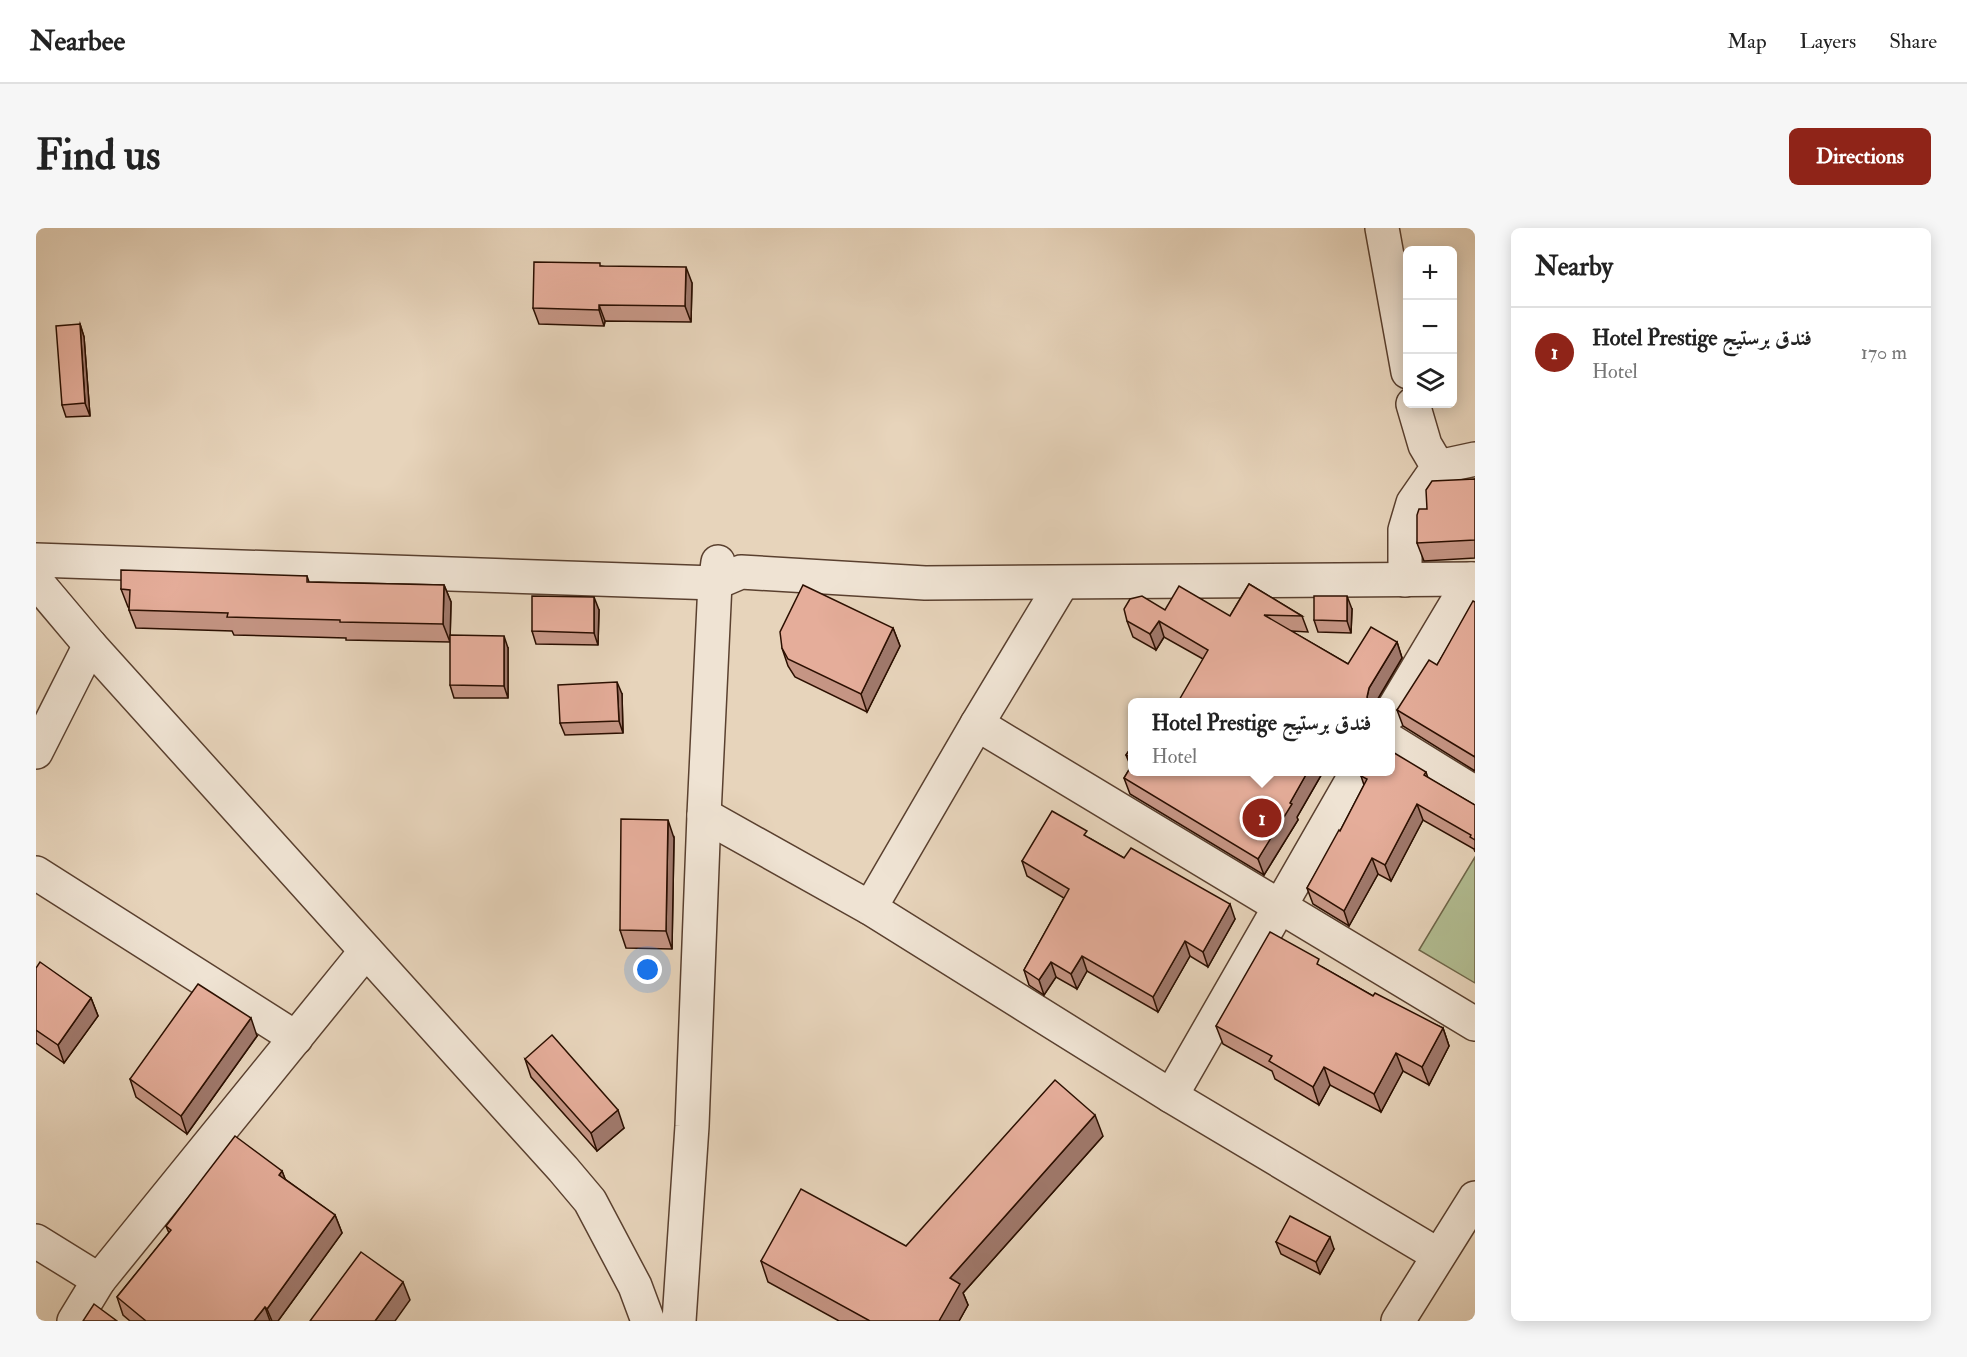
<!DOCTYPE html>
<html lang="en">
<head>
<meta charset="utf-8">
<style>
  :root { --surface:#fff; --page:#f6f6f6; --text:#222; --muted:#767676; --line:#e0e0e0; --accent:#8f2418 }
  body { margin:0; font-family:"IM FELL Double Pica",Amiri,serif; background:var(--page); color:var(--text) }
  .controls { position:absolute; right:18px; top:18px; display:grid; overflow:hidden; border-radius:9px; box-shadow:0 3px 15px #0003 }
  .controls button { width:54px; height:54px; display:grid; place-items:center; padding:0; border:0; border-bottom:2px solid var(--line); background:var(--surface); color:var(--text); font:30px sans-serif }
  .you { position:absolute; left:612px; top:742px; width:21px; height:21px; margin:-15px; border:4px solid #fff; border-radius:50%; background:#1a73e8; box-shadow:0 0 0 9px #1a73e833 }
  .badge { display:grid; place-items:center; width:39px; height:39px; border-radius:50%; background:var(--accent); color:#fff; font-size:20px; font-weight:700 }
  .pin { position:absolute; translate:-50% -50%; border:3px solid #fff; box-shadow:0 2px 6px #0006 }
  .popup { position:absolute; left:1092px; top:470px; width:267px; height:78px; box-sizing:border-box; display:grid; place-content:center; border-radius:9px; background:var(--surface); filter:drop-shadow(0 2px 4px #0005); font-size:20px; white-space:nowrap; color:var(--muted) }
  .popup b { font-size:22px; color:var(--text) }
  .popup::after { content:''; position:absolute; left:50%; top:100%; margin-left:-12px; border:12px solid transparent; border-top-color:var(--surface) }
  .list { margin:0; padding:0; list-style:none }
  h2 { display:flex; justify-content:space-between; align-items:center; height:78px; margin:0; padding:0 24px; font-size:26px }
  h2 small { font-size:20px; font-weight:400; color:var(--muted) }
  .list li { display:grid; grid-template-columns:39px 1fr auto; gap:18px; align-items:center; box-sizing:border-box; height:90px; padding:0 24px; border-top:2px solid var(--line) }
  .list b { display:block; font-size:22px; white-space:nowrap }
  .list p { margin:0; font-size:20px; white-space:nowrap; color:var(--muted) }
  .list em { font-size:20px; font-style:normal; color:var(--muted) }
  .icon { flex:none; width:33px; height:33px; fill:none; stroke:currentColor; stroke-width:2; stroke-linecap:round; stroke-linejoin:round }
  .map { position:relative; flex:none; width:1439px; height:1093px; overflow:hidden; border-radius:9px }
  header { display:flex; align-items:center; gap:36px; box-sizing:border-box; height:84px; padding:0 30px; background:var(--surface); border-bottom:2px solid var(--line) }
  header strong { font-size:28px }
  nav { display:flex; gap:33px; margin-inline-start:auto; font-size:21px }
  .intro { display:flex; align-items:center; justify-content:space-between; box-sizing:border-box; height:144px; padding:0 36px }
  h1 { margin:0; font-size:42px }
  .button { padding:15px 27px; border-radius:9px; background:var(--accent); color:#fff; font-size:21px; font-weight:700 }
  main { display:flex; gap:36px; padding:0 36px }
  aside { flex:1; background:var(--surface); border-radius:9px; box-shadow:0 3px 15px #0003 }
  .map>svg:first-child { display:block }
</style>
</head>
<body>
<header>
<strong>Nearbee</strong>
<nav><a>Map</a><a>Layers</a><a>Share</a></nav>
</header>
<div class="intro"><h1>Find us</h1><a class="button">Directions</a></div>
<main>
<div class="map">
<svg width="1439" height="1093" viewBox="0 0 1439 1093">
  <rect width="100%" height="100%" fill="#e7d4bb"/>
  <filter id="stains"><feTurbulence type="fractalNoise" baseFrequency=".00333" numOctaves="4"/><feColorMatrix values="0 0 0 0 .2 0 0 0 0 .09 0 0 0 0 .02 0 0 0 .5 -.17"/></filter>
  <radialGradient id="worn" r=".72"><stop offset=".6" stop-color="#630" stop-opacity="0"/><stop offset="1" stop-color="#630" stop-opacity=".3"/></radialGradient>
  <path fill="#b2bd92" stroke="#6e6649" stroke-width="1.5" d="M1439,629V755L1383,722Z"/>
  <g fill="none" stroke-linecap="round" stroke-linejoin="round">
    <defs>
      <g id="minor">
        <path d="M1346,0L1372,144"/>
        <path d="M1402,239L1439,231"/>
        <path d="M0,332L679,355L705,344L889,355L1439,351"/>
        <path d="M1369,352V302L1377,275L1402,239L1389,217L1377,176"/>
        <path d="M0,353L54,417L527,941L554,973L599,1058L612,1093"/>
        <path d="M1355,485L1435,351"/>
        <path d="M941,496L1439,796"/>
        <path d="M1355,513L1439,565"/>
        <path d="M0,524L54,417"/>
        <path d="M668,587L834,680L1135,868L1402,1027"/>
        <path d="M0,645L260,810"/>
        <path d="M834,680L941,496L1026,355"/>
        <path d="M1135,868L1321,544"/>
        <path d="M0,1013L63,1052"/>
        <path d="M38,1093L63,1052L330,723"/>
        <path d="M643,1093L656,898L668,587L679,355L682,334"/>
        <path d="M1362,1093L1439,970"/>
      </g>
    </defs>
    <use href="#minor" stroke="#5a402f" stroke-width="36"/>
    <use href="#minor" stroke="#efe3d3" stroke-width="33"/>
  </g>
  <g fill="#c59584" stroke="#2b0f00" stroke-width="1.5">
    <path d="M565,38L656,55L655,94L569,93L568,98L503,96L497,80Z"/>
    <path d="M44,96L48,109L54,188L30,189L26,177Z"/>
    <path d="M1439,251V330L1388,333L1381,315L1391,281Z"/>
    <path d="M271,348L273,354L408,357L415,374L414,414L310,412V410L198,407L196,403L100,400L93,382V379H92L85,361Z"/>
    <path d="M1213,356L1266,388L1272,404L1255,403L1312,436L1361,414L1366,430L1340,474L1167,431L1128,409L1120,422L1097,409L1091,393L1129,382L1194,388Z"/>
    <path d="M1439,374V543L1367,498L1361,482L1401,437Z"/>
    <path d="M1316,381L1315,405L1282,404L1278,392Z"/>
    <path d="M563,382L562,417L500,416L496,403Z"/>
    <path d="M857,400L864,418L831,484L759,449L752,438L746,420Z"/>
    <path d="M472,420V470H418L414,457Z"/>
    <path d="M586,466L587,505L529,507L524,495Z"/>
    <path d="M1097,517V543L1287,544L1261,589L1262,592L1228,647L1094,566L1088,550L1095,539L1090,527Z"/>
    <path d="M1390,544L1392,550L1439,577V624L1438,621L1387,592L1355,653L1342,646L1313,698L1277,676L1271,660L1304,603L1328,557L1325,548Z"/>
    <path d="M638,610L636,721L590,720L584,702Z"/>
    <path d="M1053,610L1088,630L1199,691L1172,739L1154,728L1122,784L1051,743L1041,761L1020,749L1008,767L993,757L988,742L1028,670L991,648L986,633Z"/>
    <path d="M1286,739L1337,768L1407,800L1413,818L1393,857L1367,843L1345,884L1294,857L1283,877L1239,851L1236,843L1187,816L1180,798Z"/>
    <path d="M0,740L55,770L62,788L28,835L0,815Z"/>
    <path d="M221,808L151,906L100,869L94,851Z"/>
    <path d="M489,831L588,900L561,923L495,849Z"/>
    <path d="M1067,908L927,1065L932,1077L923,1093H803L732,1054L725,1033L870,1018Z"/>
    <path d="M246,943L249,951L299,987L306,1005L242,1093H94L87,1087L81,1069L133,1005L130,998Z"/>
    <path d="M1240,1014L1298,1021L1284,1046L1245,1026Z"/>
  </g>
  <g fill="#a0796c" stroke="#2b0f00" stroke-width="1.5">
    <path d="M650,39L656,55L655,94L649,78Z"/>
    <path d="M563,77L569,93L568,98L563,82Z"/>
    <path d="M44,96L48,109L54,188L49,175Z"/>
    <path d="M408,357L415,374L414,414L407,396Z"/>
    <path d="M1311,368L1316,381L1315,405L1311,393Z"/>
    <path d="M558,369L563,382L562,417L558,405Z"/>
    <path d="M1123,393L1128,409L1120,422L1114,406Z"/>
    <path d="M857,400L864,418L831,484L825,466Z"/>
    <path d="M468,408L472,420V470L468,458Z"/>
    <path d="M1361,414L1366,430L1340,474H1332L1331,469L1333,460Z"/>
    <path d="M581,454L586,466L587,505L583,493Z"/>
    <path d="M1272,543L1287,544L1261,589L1262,592L1228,647L1222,631Z"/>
    <path d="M1381,576L1387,592L1355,653L1349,637Z"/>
    <path d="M632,592L638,610L636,721L630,703Z"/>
    <path d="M1336,630L1342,646L1313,698L1308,683Z"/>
    <path d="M1194,676L1199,691L1172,739L1167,724Z"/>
    <path d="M1149,713L1154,728L1122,784L1117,769Z"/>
    <path d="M1046,728L1051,743L1041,761L1035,746Z"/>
    <path d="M1015,734L1020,749L1008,767L1003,752Z"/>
    <path d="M55,770L62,788L28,835L22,817Z"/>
    <path d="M215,790L221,808L151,906L145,888Z"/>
    <path d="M1407,800L1413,818L1393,857L1386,839Z"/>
    <path d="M1360,825L1367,843L1345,884L1338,866Z"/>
    <path d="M1288,839L1294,857L1283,877L1277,859Z"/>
    <path d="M582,882L588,900L561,923L555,905Z"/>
    <path d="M1059,887L1067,908L927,1065L932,1077L923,1093H903L914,1050Z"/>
    <path d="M246,943L253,961L243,947Z"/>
    <path d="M299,987L306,1005L242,1093H236L231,1081Z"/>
    <path d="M1294,1009L1298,1021L1284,1046L1280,1034Z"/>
    <path d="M367,1054L374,1072L359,1093H339Z"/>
    <path d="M229,1079L234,1093H218Z"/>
  </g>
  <g fill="#e5ad9a" stroke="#2b0f00" stroke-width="1.5">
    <path d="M498,34L564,35V38L650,39L649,78L563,77V82L497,80Z"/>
    <path d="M44,96L49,175L26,177L20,98Z"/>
    <path d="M1439,251V312L1381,315V287L1383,281H1391L1390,262L1396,253Z"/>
    <path d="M85,342L271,348V354L408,357L407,396L304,394V392L191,389L192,385L93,382L94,362L85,361Z"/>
    <path d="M1213,356L1266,388L1228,387L1312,436L1335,399L1361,414L1333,460L1331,469L1332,474H1142L1172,422L1123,393L1114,406L1091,393L1088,381L1094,371L1106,368L1129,382L1143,358L1194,388Z"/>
    <path d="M767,357L857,400L825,466L752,431L746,420L744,404Z"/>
    <path d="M496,368L558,369V405L496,403Z"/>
    <path d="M1278,368H1311V393L1278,392Z"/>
    <path d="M1437,373L1439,374V529L1361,482L1393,432L1401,437Z"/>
    <path d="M414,407L468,408V458L414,457Z"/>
    <path d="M581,454L583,493L524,495L522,457Z"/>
    <path d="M1097,517V531L1090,527Z"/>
    <path d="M1355,523L1390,544L1388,547L1439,577V612L1434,609L1435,607L1381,576L1349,637L1336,630L1308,683L1271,660L1303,602L1304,603L1331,551L1325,548L1327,543H1355Z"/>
    <path d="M1097,535V543H1272L1254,575L1256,576L1222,631L1088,550Z"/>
    <path d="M1016,583L1051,603L1048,607L1088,630L1095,620L1194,676L1167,724L1149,713L1117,769L1046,728L1035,746L1015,734L1003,752L988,742L1033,661L986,633Z"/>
    <path d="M585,591L632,592L630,703L584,702Z"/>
    <path d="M1234,704L1283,731L1281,736L1337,768L1339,765L1407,800L1386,839L1360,825L1338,866L1288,839L1277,859L1233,833L1236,828L1180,798Z"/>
    <path d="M4,734L55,770L22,817L0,802V740Z"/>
    <path d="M162,756L215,790L145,888L94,851Z"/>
    <path d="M516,807L582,882L555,905L489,831Z"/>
    <path d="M1019,852L1059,887L914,1050L924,1056L903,1093H834L725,1033L765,961L870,1018Z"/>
    <path d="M199,908L246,943L243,947L299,987L231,1081L229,1079L218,1093H110L81,1069L135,1002L130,998Z"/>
    <path d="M1254,988L1294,1009L1280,1034L1240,1014Z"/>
    <path d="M325,1024L367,1054L339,1093H274Z"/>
    <path d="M58,1076L81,1093H47Z"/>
  </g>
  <rect width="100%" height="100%" filter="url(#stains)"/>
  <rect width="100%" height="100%" fill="url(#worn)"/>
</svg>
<div class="controls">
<button>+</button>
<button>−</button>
<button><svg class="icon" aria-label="layers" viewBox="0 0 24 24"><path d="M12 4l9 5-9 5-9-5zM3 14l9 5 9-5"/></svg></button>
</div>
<div class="you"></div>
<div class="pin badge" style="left:1226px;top:590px">1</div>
<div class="popup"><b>Hotel Prestige فندق برستيج</b>Hotel</div>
</div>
<aside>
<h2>Nearby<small></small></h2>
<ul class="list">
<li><span class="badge">1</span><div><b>Hotel Prestige فندق برستيج</b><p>Hotel</p></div><em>170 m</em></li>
</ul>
</aside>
</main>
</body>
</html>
